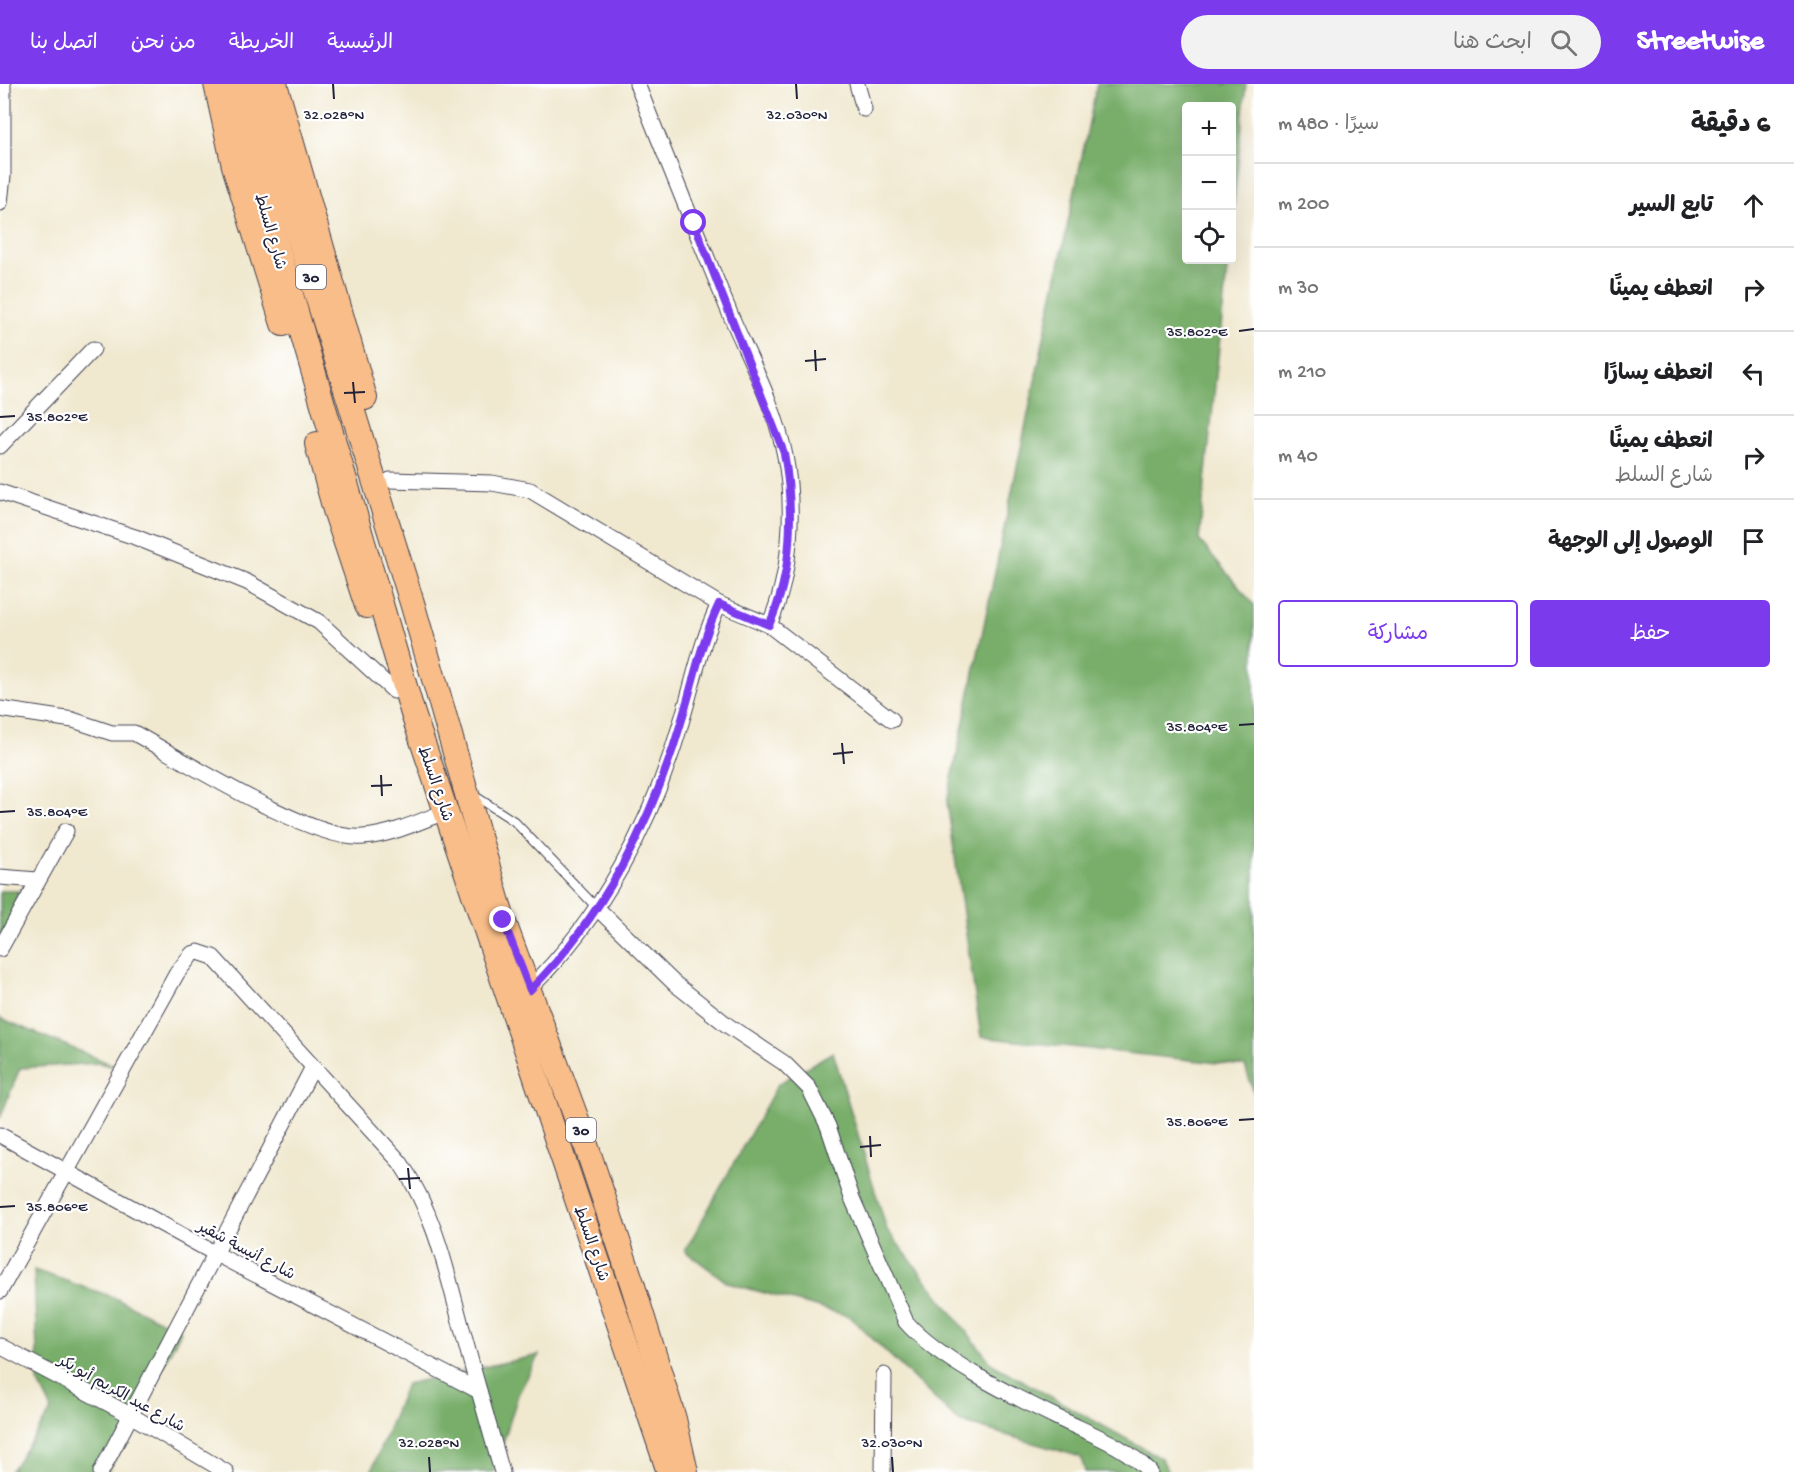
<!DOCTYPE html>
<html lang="ar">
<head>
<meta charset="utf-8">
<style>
  :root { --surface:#fff; --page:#f2f2f2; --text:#202124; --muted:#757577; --line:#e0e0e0; --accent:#7c3aed }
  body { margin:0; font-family:"Gochi Hand","Playpen Sans Arabic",sans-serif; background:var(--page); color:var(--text); direction:rtl }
  .controls { position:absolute; right:18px; top:18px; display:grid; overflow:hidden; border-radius:6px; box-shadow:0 6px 24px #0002 }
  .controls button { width:54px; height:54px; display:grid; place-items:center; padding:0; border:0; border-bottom:2px solid var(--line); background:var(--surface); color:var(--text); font:30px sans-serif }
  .stop { position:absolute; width:18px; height:18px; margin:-14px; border:4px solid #7c3aed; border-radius:50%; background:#fff }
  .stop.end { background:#7c3aed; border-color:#fff; box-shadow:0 2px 6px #0008 }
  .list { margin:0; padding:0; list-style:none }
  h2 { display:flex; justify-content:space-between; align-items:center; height:78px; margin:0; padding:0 24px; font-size:26px }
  h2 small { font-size:20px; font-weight:400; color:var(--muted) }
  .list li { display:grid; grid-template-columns:39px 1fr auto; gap:18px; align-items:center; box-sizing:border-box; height:84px; padding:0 24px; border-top:2px solid var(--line) }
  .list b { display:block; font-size:22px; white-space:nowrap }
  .list p { margin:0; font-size:20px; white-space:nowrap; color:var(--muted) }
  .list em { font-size:20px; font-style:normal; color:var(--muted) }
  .actions { display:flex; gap:12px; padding:18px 24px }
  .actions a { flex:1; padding:14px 0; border:2px solid var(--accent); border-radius:6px; text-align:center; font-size:21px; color:var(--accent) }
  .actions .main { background:var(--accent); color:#fff }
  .icon { flex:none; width:33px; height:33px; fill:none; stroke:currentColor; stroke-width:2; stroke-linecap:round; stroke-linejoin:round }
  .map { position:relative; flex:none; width:1254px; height:1388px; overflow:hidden; direction:ltr }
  header { display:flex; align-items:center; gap:36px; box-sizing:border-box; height:84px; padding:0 30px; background:var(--accent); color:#fff }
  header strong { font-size:28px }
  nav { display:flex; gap:33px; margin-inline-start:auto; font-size:21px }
  .search { width:420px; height:54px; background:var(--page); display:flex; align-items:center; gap:15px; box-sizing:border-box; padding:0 21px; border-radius:33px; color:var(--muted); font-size:22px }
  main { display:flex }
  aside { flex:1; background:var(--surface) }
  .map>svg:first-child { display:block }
</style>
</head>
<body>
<header>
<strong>Streetwise</strong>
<div class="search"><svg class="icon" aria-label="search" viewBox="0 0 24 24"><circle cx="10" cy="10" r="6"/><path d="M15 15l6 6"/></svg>ابحث هنا</div>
<nav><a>الرئيسية</a><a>الخريطة</a><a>من نحن</a><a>اتصل بنا</a></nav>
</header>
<main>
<aside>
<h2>6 دقيقة<small>سيرًا · 480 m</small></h2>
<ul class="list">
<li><svg class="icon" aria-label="ahead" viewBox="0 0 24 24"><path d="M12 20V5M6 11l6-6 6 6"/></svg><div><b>تابع السير</b></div><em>200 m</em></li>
<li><svg class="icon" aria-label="right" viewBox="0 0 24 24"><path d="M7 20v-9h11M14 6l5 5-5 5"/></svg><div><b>انعطف يمينًا</b></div><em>30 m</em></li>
<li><svg class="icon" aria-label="left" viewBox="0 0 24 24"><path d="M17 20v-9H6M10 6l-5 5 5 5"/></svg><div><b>انعطف يسارًا</b></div><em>210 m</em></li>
<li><svg class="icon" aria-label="right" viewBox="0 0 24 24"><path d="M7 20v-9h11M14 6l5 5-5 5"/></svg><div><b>انعطف يمينًا</b><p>شارع السلط</p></div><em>40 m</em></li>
<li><svg class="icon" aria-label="arrive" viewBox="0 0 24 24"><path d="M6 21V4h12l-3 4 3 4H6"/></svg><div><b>الوصول إلى الوجهة</b></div></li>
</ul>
<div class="actions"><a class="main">حفظ</a><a>مشاركة</a></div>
</aside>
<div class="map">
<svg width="1254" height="1388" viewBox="0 0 1254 1388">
  <rect width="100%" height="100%" fill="#fff"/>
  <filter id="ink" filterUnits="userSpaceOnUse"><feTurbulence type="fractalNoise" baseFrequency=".0167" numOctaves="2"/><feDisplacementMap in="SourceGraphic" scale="12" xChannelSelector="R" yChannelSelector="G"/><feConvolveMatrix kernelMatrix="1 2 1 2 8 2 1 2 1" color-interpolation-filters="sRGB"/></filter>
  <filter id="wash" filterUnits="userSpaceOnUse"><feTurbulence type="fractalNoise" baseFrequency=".008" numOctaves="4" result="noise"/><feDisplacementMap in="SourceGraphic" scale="24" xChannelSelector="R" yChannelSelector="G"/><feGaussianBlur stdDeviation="1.35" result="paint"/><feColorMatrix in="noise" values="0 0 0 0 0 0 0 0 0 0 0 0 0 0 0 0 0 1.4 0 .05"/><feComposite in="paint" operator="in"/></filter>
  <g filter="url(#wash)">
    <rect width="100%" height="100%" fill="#f0e8cf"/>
    <g fill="#78ae6b" stroke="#4d6853" stroke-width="1.5">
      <path d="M1097,0H1246L1232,139V22H1186V176H1228L1199,456L1254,521V1009L1245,982L981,953L947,718Z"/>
      <path d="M0,807H19L0,866Z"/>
      <path d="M0,934L125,986L99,979L20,984L0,1034Z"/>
      <path d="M833,968L887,1146L992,1280L1161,1374L1169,1388H1085L1081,1373L958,1337L849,1232L728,1199L685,1167L778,1000Z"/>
      <path d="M34,1186L113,1213L181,1247L108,1388H10L52,1326L38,1297Z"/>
      <path d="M539,1271L518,1311L494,1388H371L406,1300Z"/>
    </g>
  </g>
  <g filter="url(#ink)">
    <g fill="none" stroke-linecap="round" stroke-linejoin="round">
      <defs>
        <path id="service" d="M472,710L514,737L597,824"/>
        <g id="minor">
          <path d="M857,0L864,25"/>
          <path d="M0,119L3,92V0"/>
          <path d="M0,362L93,265"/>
          <path d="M390,396L492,399L530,406L719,520"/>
          <path d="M0,408L135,453L247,498L319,538L394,607"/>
          <path d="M769,541L892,636"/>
          <path d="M0,625L73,636L112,649H134C183,676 313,758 363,753C391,751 421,737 447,727"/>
          <path d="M0,793L37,796"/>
          <path d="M597,824L674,899L727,941L784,979L809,1004L828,1042L852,1114L906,1238C938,1275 1011,1311 1056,1333C1090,1350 1123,1360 1150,1388"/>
          <path d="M0,865L66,747"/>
          <path d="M529,905C602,834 651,740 680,642C693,601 700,560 719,520L769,541C791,493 795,423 785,372C776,324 750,276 731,232C699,155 668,78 637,0"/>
          <path d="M0,1051L216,1170L479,1307"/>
          <path d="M0,1207L177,889L192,870L198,868L213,873L400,1078C434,1128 446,1184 461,1241C474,1290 488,1339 502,1388"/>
          <path d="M0,1262L132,1332L226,1388"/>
          <path d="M101,1388L313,983"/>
          <path d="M883,1388L884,1291"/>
        </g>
        <g id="primary">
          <path d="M216,0L234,82L283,240"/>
          <path d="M234,0L251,73L413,630L669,1388"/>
          <path d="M255,0L271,63L413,522L503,836L583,1052L633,1202L674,1335L686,1388"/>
          <path d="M275,0L365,314"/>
          <path d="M317,360L335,426L367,522"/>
        </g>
      </defs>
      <use href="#service" stroke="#414051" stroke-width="10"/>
      <use href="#minor" stroke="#414051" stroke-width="17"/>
      <use href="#primary" stroke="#414051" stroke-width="26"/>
      <use href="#service" stroke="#fff" stroke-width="8"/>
      <use href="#minor" stroke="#fff" stroke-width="15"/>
      <use href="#primary" stroke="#f8bd88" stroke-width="24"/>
    </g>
  </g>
  <g fill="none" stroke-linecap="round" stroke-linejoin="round" filter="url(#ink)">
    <path stroke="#7c3aed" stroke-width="8" d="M503,836L530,906C602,834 651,740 680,642C693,600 700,560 719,520L769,541C793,490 794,424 784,369L694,139"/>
  </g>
  <path fill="none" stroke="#22223b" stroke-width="2" d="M333,0L334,15M796,0L797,15M1239,247L1254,245M815,266L816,287M805,277L826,275M353,298L355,319M344,309L365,308M0,333L15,332M1239,641L1254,640M842,659L844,680M833,670L853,668M381,691L382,712M371,702L392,701M0,728L15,727M1239,1036L1254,1035M870,1052L871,1073M860,1063L881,1061M408,1084L410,1105M399,1095L420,1094M0,1123L15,1122M429,1373L430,1388M892,1373L893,1388"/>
  <g text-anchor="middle" stroke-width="4.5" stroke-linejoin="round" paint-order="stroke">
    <g fill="#fff" stroke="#646476" stroke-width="1.5">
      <rect x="296" y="181" width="30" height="24" rx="4.5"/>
      <rect x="566" y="1034" width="30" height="24" rx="4.5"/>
    </g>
    <g font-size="15" font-weight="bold" fill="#22223b">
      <text x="311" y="198">30</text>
      <text x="581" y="1051">30</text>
    </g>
    <g font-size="16" fill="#22223b" stroke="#fff">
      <text transform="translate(272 147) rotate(74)" y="6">شارع السلط</text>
      <text transform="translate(437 699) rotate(71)" y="6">شارع السلط</text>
      <text transform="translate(593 1159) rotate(71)" y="6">شارع السلط</text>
      <text transform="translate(247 1165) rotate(28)" y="6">شارع أنيسة شقير</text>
      <text transform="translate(122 1308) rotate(29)" y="6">شارع عبد الكريم أبو بكر</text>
    </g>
  </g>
  <g font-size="15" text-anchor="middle" fill="#22223b" stroke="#fff" stroke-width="4.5" stroke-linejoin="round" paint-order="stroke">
    <text x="334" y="35">32.028°N</text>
    <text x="797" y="35">32.030°N</text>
    <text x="1197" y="252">35.802°E</text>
    <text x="57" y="337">35.802°E</text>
    <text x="1197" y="647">35.804°E</text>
    <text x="57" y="732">35.804°E</text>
    <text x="1197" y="1042">35.806°E</text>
    <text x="57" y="1127">35.806°E</text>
    <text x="429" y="1363">32.028°N</text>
    <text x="892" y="1363">32.030°N</text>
  </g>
</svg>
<div class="controls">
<button>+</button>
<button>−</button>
<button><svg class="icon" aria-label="locate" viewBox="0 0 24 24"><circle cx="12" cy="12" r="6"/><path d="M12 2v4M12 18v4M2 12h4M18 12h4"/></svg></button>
</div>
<div class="stop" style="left:694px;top:139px"></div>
<div class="stop end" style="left:503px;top:836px"></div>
</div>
</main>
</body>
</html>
